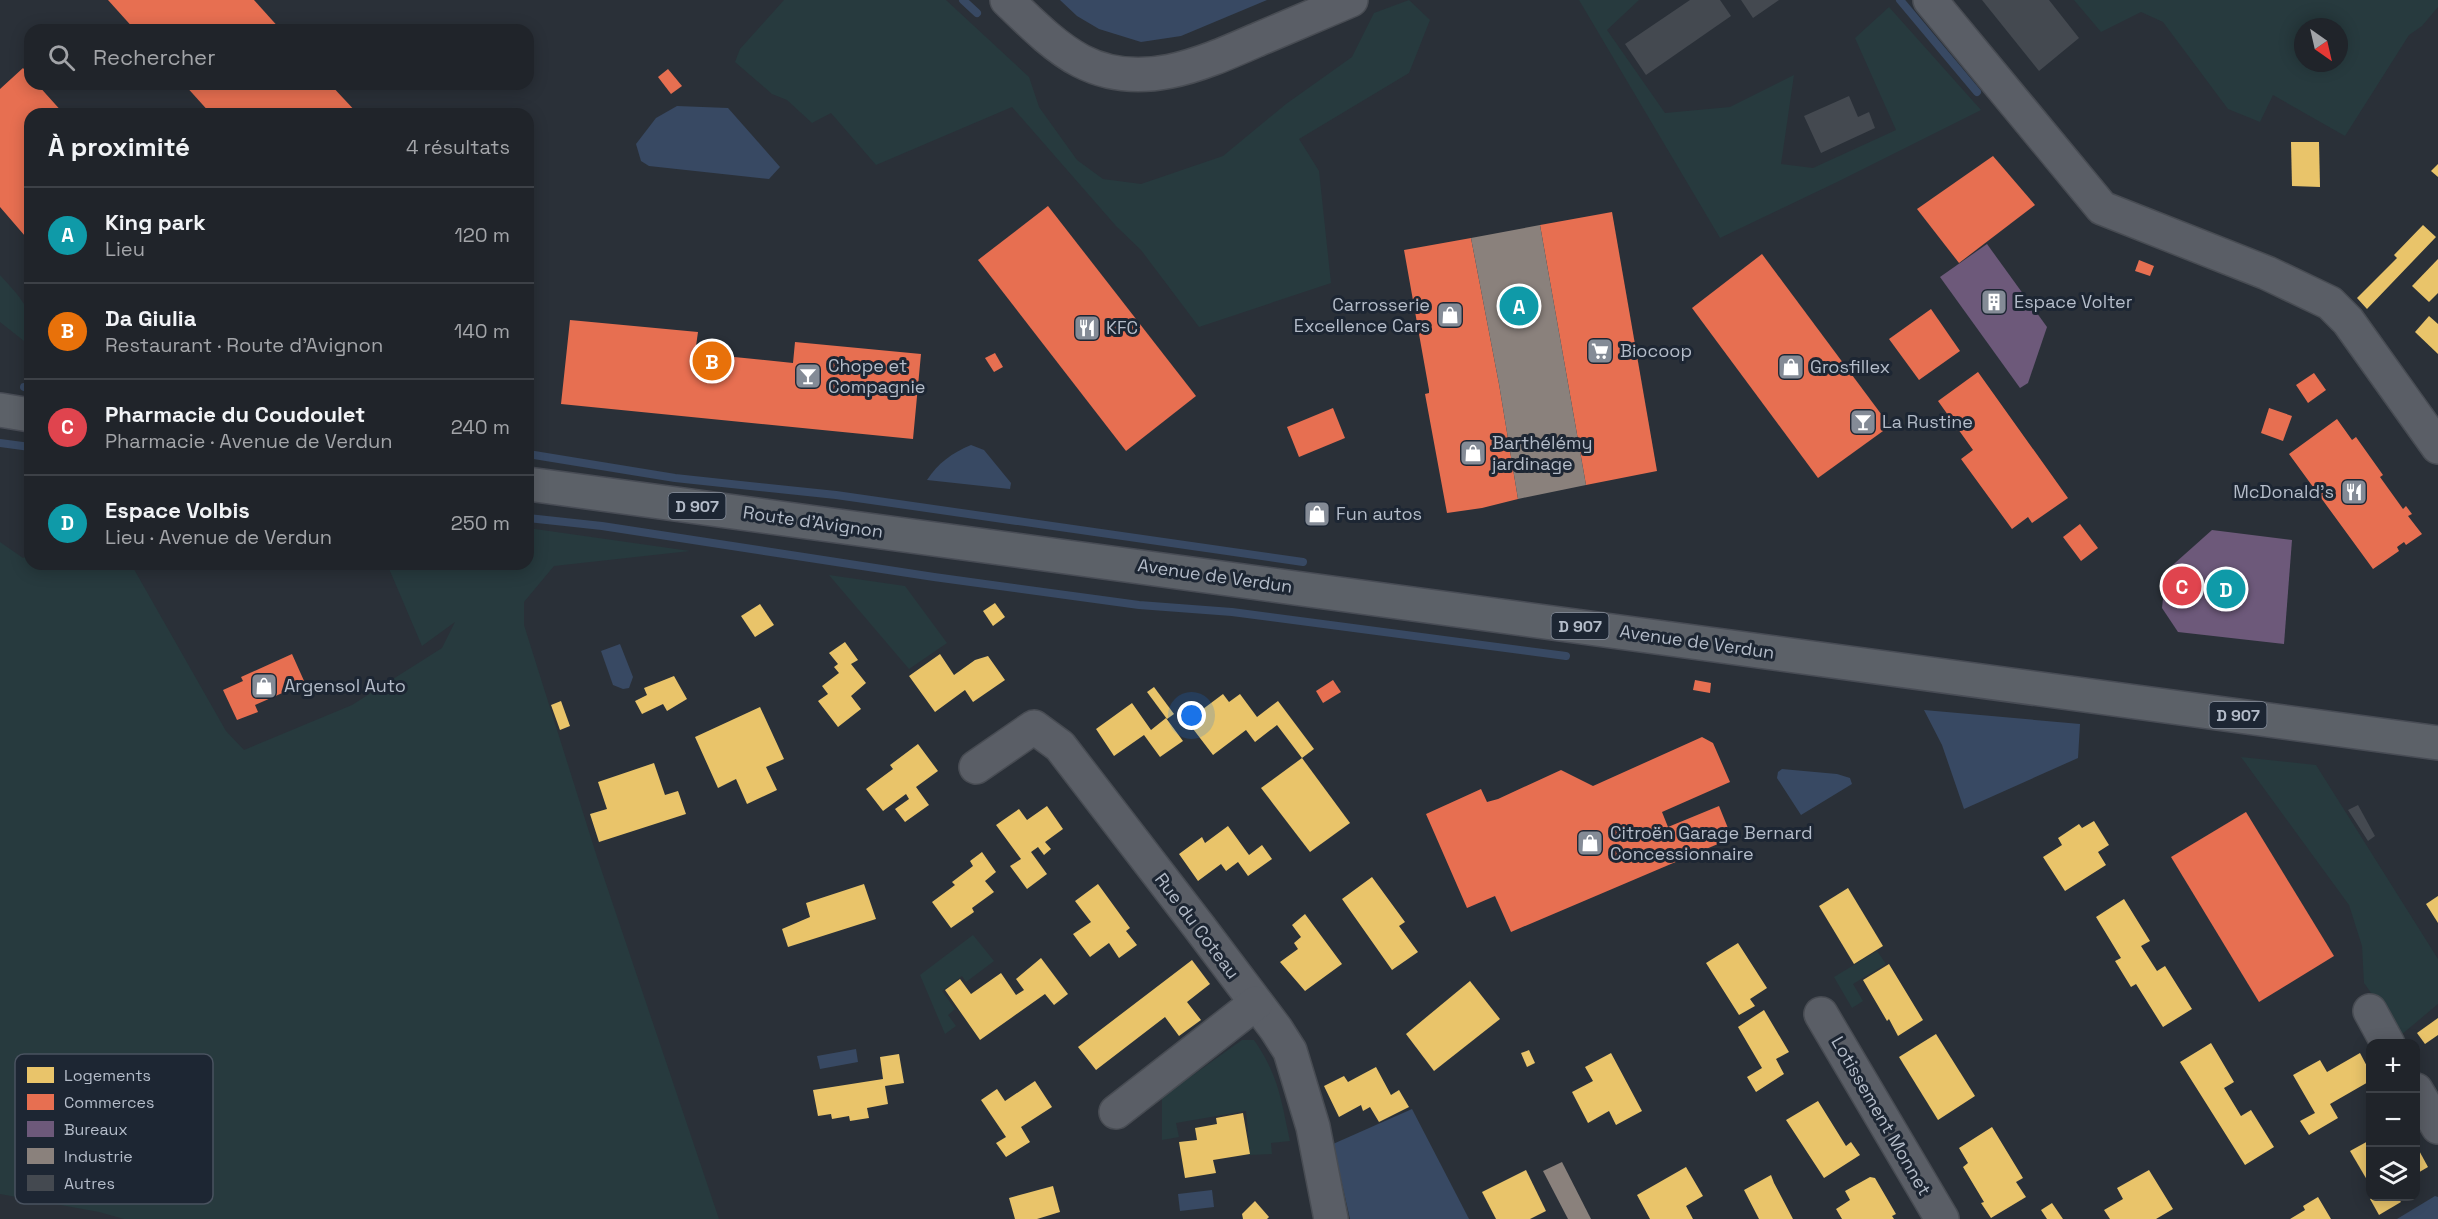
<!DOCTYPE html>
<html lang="fr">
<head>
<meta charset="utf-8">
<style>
  :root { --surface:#20242a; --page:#2d3036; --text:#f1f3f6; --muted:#a2a4a8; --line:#3d4147; --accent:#848b96 }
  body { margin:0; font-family:"Space Grotesk",sans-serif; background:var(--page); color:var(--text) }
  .controls { position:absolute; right:18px; bottom:18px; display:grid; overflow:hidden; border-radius:12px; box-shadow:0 3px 15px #0003 }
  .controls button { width:54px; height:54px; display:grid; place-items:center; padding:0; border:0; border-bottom:2px solid var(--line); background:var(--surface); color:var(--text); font:30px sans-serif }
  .compass { position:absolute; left:2294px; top:18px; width:54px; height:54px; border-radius:50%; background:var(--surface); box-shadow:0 3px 15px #0003; rotate:146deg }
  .you { position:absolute; left:1192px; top:716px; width:21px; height:21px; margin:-15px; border:4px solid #fff; border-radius:50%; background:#1a73e8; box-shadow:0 0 0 9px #1a73e833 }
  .badge { display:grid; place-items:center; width:39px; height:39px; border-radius:50%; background:var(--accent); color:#fff; font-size:20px; font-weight:700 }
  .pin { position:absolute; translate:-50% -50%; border:3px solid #fff; box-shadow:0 2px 6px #0006 }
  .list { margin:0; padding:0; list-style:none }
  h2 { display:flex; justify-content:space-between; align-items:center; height:78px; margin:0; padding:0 24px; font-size:26px }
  h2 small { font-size:20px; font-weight:400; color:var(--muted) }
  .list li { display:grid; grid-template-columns:39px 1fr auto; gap:18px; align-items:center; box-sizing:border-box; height:96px; padding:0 24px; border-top:2px solid var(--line) }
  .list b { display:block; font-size:22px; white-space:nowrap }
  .list p { margin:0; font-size:20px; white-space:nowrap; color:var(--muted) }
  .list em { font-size:20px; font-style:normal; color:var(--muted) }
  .icon { flex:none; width:33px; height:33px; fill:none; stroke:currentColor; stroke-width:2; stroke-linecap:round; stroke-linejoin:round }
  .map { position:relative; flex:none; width:2438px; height:1219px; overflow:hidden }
  .search { position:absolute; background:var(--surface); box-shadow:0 3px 15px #0003; left:24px; top:24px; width:510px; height:66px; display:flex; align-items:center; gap:15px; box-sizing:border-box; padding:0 21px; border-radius:18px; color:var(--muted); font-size:22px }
  .panel { position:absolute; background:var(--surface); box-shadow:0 3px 15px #0003; left:24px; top:108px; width:510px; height:462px; border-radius:18px }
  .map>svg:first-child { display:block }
</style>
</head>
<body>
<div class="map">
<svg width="2438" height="1219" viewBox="0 0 2438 1219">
  <rect width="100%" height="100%" fill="#2a3038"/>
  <g fill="#273a3e" fill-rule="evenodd">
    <path d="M784,0H946L1029,77L1039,107L1077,160L1103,179L1141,184L1223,156L1286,104L1352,57L1374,13L1409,0L1430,20L1409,73L1299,139L1319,171L1331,283L1199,327L1141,250L1116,226L1012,107L876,165L831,113L812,123L787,100L772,94L735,62L740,49Z"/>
    <path d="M1579,0H1639L1607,30L1665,113L1730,107L1794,75L1781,164L1813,168L1896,130L1855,38L1889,7L1981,110L1835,183L1720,238Z"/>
    <path d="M2074,0H2438V7L2422,26L2409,35L2345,136L2273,95L2260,122L2228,109L2163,22L2141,12L2101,32ZM2303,27H2339V63H2303Z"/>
    <path d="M0,275C16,293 42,316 24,341L0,322Z"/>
    <path d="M528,528L690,551L554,566L524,602V625L597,857L719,1219H124L99,1212L0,1194V542L23,558L30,555V564H131L226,731L244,750L352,705L442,648L455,622L422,646L387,564H528Z"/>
    <path d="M829,575L905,586L947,643L909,669Z"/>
    <path d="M2241,757L2316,765L2438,959V1004L2401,1035L2364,983L2362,946L2349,905Z"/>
    <path d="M973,935L994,961L966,982L962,976L942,991L955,1009L948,1015L956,1026L945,1034L920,975Z"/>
    <path d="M1877,951L1886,964L1853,984L1863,1001L1852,1008L1834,977Z"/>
    <path d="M1242,1040H1254C1279,1076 1281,1100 1290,1141L1271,1143L1272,1154L1250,1155L1246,1111L1176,1123L1179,1137L1162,1140V1097Z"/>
  </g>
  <g fill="#384963">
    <path d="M1060,0H1267L1181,36L1141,42L1099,29L1077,16Z"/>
    <path d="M677,106L728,108L780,167L769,179L649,166L641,161L636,144L656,118Z"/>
    <path d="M971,445L984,450L1011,483L1010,489L927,480C938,463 952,453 971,445Z"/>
    <path d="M620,644L633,677L629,688L623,689L613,685L601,651Z"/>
    <path d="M1924,710L2080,724L2078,758L1964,809L1942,745Z"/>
    <path d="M1782,769L1837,774L1850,778L1852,784L1801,815L1777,778L1778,772Z"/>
    <path d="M856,1049L858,1062L820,1069L817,1056Z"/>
    <path d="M1412,1109L1469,1219H1350L1333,1144Z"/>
    <path d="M1212,1190L1214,1207L1180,1211L1178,1194Z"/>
    <path d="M2435,1196L2438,1197V1219H2397Z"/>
  </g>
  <g fill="#e9c46a">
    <path d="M2291,142H2319L2320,187L2292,186Z"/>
    <path d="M2438,164V177L2431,171Z"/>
    <path d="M2423,225L2436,237L2367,309L2357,298L2397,258L2394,255Z"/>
    <path d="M2438,259V293L2429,302L2412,286Z"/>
    <path d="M2429,316L2438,324V354L2415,332Z"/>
    <path d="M995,603L1005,617L993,626L983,611Z"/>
    <path d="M760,604L774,625L755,637L741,616Z"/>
    <path d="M845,642L858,660L851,664L866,683L851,696L861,709L838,727L818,701L828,694L822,686L839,673L834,667L838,664L829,653Z"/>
    <path d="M940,654L954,675L975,660L988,656L1005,680L973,702L965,690L935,712L909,676Z"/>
    <path d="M674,676L687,699L667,711L663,704L642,714L635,701L647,695L644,688Z"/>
    <path d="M1154,687L1174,714L1167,719L1147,692Z"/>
    <path d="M1223,694L1229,702L1240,694L1257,717L1278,701L1314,749L1302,758L1277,725L1255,742L1246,730L1213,755L1187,721Z"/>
    <path d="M561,701L570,726L560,730L551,705Z"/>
    <path d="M1132,703L1151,730L1166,718L1183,741L1160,757L1144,735L1114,756L1096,729Z"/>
    <path d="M760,707L784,759L766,767L777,790L747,804L736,779L718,788L695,737Z"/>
    <path d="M918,744L938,771L916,787L929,805L905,822L895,809L909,799L906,794L883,811L866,789L893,769L890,765Z"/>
    <path d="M1302,758L1350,823L1310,852L1261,788Z"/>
    <path d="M654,763L665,795L678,791L686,814L599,842L590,814L607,809L598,782Z"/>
    <path d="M1047,806L1063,829L1045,842L1051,849L1044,855L1038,847L1031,852L1047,874L1027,889L1010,866L1021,859L996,825L1019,809L1027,820Z"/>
    <path d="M2094,821L2109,845L2098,852L2106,865L2065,891L2043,857L2062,845L2058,838L2079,824L2082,828Z"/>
    <path d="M1228,826L1249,855L1262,845L1272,859L1248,876L1238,862L1226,871L1221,864L1198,881L1179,854L1202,837L1205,843Z"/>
    <path d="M982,852L996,872L985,881L994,892L972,908L974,912L951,928L932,902L955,885L952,882L973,866L970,861Z"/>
    <path d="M1372,877L1405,922L1399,926L1418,952L1392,970L1342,899Z"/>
    <path d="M864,884L876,919L788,947L782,929L810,917L806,903Z"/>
    <path d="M1098,884L1130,928L1126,931L1137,945L1119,958L1109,943L1090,957L1073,934L1091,922L1075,901Z"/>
    <path d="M1848,888L1883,946L1854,964L1819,906Z"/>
    <path d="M2438,896V923L2426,904Z"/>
    <path d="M2124,899L2150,941L2141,946L2157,971L2165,966L2192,1009L2163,1027L2136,984L2131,987L2115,961L2121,958L2096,917Z"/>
    <path d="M1305,914L1342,964L1305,991L1280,962L1298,949L1294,943L1301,937L1292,925Z"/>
    <path d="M1738,943L1767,988L1750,999L1755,1006L1739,1015L1706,963Z"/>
    <path d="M1041,958L1068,994L1054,1005L1045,994L980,1040L945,990L960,979L971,994L1001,973L1016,995L1024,990L1016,979Z"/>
    <path d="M1192,960L1210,984L1187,1002L1201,1020L1179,1036L1165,1017L1096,1070L1078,1047Z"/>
    <path d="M1889,964L1923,1020L1898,1036L1889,1019L1887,1021L1863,980Z"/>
    <path d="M1470,981L1500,1019L1434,1071L1406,1034Z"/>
    <path d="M1764,1010L1789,1052L1776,1059L1784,1074L1756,1092L1747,1077L1762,1068L1738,1027Z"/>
    <path d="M2438,1018V1035L2425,1044L2417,1033Z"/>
    <path d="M1936,1034L1975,1096L1938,1120L1899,1057Z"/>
    <path d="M2211,1043L2234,1082L2224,1088L2241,1116L2251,1110L2274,1147L2245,1165L2180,1062Z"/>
    <path d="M1529,1050L1535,1063L1527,1067L1521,1053Z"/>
    <path d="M1611,1053L1642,1111L1616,1125L1609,1111L1588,1123L1572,1092L1593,1081L1585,1067Z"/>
    <path d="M2360,1053L2370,1072V1081L2330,1104L2338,1118L2309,1135L2300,1121L2315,1113L2293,1075L2320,1060L2327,1072Z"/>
    <path d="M899,1054L904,1083L885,1086L888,1104L867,1108L869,1118L850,1121L849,1116L832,1119L831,1114L818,1116L813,1090L883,1079L880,1057Z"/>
    <path d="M1376,1067L1391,1095L1399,1090L1409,1107L1379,1122L1370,1107L1363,1111L1361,1105L1339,1117L1324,1086L1344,1076L1348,1082Z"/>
    <path d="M1035,1081L1052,1107L1021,1127L1030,1142L1006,1157L996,1143L1006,1137L981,1100L997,1089L1005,1101Z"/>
    <path d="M1818,1101L1846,1146L1851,1142L1860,1155L1824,1178L1786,1120Z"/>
    <path d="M1243,1113L1250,1154L1213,1160L1216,1173L1185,1178L1179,1142L1197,1140L1195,1128L1217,1124L1216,1118Z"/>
    <path d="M1992,1127L2023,1178L2016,1182L2026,1197L1991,1218L1981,1203L1984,1202L1963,1167L1968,1163L1959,1148Z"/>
    <path d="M2370,1140V1185L2350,1151Z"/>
    <path d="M2416,1145L2428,1167L2416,1174Z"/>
    <path d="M1686,1167L1703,1196L1686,1206L1693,1219H1650L1637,1195Z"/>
    <path d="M1526,1170L1546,1211L1530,1219H1496L1482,1192Z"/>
    <path d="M2149,1170L2173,1209L2156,1219H2110L2104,1210L2123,1199L2117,1188Z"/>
    <path d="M1771,1175L1774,1183L1793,1219H1759L1744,1190Z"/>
    <path d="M1870,1177L1875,1178L1896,1214L1892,1216L1894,1219H1842L1836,1209L1850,1200L1845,1191Z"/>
    <path d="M1053,1186L1060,1212L1037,1219H1015L1009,1198Z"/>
    <path d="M2318,1197L2331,1219H2290L2305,1210L2303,1206Z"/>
    <path d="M2375,1197H2397L2401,1202L2379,1215L2370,1199Z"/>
    <path d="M1255,1201L1269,1217L1267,1219H1243L1242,1214Z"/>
    <path d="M2052,1203L2063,1219H2047L2041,1210Z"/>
  </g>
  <g fill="#e76f51">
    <path d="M108,0H254L281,30H135Z"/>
    <path d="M23,68L30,76V84H37L64,114H30V231L25,236L0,207V89Z"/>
    <path d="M668,69L682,86L671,94L658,77Z"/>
    <path d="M184,84H330L358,114H211Z"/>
    <path d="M1993,156L2035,205L1959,263L1917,209Z"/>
    <path d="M1048,206L1196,396L1126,451L978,260Z"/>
    <path d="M1612,212L1657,471L1586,485L1540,225Z"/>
    <path d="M1471,238L1499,384L1518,499L1482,508L1447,513L1425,394L1429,393V390L1404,250Z"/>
    <path d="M1762,254L1890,426L1818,478L1692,308Z"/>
    <path d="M2139,260L2154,266L2150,276L2135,271Z"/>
    <path d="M1931,309L1960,351L1919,380L1889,339Z"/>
    <path d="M570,320L698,332L695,353L793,363L795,342L921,354L913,439L561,404Z"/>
    <path d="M995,353L1003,367L994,372L985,358Z"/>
    <path d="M1978,372L2068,498L2032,523L2028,517L2012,529L1961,459L1973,450L1938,401Z"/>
    <path d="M2314,373L2326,390L2308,403L2296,385Z"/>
    <path d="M1333,408L1345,438L1299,457L1287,427Z"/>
    <path d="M2269,408L2292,416L2283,441L2261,433Z"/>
    <path d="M2337,419L2352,440L2356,437L2383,475L2380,477L2403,509L2406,506L2412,514L2408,516L2422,534L2406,545L2404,542L2397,547L2399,551L2373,569L2289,454Z"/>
    <path d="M2080,524L2098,548L2081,561L2063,537Z"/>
    <path d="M292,654L305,683L255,705L258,712L237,720L223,690L243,681L241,677Z"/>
    <path d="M1333,680L1341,692L1323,703L1316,691Z"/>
    <path d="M1695,680L1711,683L1710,693L1693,690Z"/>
    <path d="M1702,737L1713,743L1730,782L1662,812L1668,827L1719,806L1732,838L1511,932L1495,896L1467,908L1426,814L1481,789L1487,802L1498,799L1561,770L1593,786Z"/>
    <path d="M2246,812L2334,956L2259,1002L2171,857Z"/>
  </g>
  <g fill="#6d597a">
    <path d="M1987,244L2047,327L2028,383L2020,388L1940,277Z"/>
    <path d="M2212,530L2292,540L2284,644L2178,632L2162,608L2166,571Z"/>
  </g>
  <g fill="#8a817c">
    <path d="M1540,225L1586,485L1518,499L1499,384L1471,238Z"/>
    <path d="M1562,1162L1591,1219H1568L1543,1171Z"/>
  </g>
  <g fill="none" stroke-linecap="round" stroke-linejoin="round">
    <g stroke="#384963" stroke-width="8">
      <path d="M963,0L977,13"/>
      <path d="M1900,0L1977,92"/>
      <path d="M24,387L30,388"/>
      <path d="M0,443L30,447"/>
      <path d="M528,454L675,478L836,495L1303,562"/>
      <path d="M528,518L602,526L934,577L1139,605L1232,612L1566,656"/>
    </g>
  </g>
  <g fill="#444950">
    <path d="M1690,0H1720L1731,16L1646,75L1625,44Z"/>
    <path d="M1741,0H1779L1753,18Z"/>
    <path d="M1982,0H2049L2079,38L2039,71Z"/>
    <path d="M1849,96L1858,117L1869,112L1875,128L1821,153L1804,116Z"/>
    <path d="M2358,805L2375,836L2368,841L2348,810Z"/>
  </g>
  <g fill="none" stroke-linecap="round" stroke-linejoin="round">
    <defs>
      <g id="minor">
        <path d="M1007,0C1029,21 1053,46 1081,61C1141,92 1202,64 1259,39C1290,26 1321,13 1351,0"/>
        <path d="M1930,0L2102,208L2267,273L2330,303L2348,321L2438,447"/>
        <path d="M976,767L1034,727L1060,746L1200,928L1276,1029L1290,1051L1313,1127L1331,1219"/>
        <path d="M2370,1011L2388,1044"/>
        <path d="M1821,1014L1942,1219"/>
        <path d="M2416,1090L2438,1127"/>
        <path d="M1116,1112L1256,1003"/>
      </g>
      <g id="major">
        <path d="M0,410L30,415"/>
        <path d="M528,484L2438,743"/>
      </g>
    </defs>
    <use href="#minor" stroke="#484c53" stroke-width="36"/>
    <use href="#major" stroke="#484c55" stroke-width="36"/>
    <use href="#minor" stroke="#5a5e66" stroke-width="33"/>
    <use href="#major" stroke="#5c6168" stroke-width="33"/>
  </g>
  <defs>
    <symbol id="building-square" viewBox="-11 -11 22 22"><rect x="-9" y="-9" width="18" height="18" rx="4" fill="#848b96" stroke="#1d2633"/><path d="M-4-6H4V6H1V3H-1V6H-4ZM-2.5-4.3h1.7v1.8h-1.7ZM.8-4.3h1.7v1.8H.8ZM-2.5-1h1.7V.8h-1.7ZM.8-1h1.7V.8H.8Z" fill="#fff"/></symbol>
    <symbol id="shop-square" viewBox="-11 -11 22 22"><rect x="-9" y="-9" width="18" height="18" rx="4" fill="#848b96" stroke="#1d2633"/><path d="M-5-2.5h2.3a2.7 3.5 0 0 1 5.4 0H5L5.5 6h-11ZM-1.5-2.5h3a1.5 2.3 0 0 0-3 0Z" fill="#fff"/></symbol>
    <symbol id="restaurant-square" viewBox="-11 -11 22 22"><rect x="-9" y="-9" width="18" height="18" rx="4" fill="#848b96" stroke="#1d2633"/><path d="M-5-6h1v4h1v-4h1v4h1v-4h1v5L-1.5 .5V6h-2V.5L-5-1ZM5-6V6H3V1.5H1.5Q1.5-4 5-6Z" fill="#fff"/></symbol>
    <symbol id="supermarket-square" viewBox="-11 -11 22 22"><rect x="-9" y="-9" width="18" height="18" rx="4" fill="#848b96" stroke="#1d2633"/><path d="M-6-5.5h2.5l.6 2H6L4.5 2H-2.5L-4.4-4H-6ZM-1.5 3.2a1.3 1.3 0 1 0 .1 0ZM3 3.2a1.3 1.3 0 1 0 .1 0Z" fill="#fff"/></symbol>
    <symbol id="bar-square" viewBox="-11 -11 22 22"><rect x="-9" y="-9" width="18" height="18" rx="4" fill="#848b96" stroke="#1d2633"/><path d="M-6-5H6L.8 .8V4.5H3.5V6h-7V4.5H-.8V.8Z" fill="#fff"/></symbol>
  </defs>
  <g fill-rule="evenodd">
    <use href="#building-square" x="1979" y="287" width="30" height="30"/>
    <use href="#shop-square" x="1435" y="300" width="30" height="30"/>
    <use href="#restaurant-square" x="1072" y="313" width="30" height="30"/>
    <use href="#supermarket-square" x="1585" y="336" width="30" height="30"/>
    <use href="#shop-square" x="1776" y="352" width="30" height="30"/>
    <use href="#bar-square" x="793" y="361" width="30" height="30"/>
    <use href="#bar-square" x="1848" y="407" width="30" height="30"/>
    <use href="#shop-square" x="1458" y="438" width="30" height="30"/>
    <use href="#restaurant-square" x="2339" y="477" width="30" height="30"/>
    <use href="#shop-square" x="1302" y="499" width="30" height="30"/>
    <use href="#shop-square" x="249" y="671" width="30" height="30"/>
    <use href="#shop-square" x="1575" y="828" width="30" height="30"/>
  </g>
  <g text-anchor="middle" stroke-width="6" stroke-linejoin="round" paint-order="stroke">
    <g fill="#1d2633" stroke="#878f9c" stroke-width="1.5">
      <rect x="668.5" y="493" width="57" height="26" rx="4.5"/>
      <rect x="1551.5" y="613" width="57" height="26" rx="4.5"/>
      <rect x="2209.5" y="702" width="57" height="26" rx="4.5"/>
    </g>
    <g font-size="16" font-weight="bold" fill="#b4bcc9">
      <text x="697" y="512">D 907</text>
      <text x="1580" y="632">D 907</text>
      <text x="2238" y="721">D 907</text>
    </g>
    <g font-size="18" fill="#b4bcc9" stroke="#1d2633" text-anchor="start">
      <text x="2014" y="308">Espace Volter</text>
      <text x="1430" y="311" text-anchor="end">Carrosserie<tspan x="1430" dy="21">Excellence Cars</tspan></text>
      <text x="1106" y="334">KFC</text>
      <text x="1620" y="357">Biocoop</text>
      <text x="828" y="372">Chope et<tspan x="828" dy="21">Compagnie</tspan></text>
      <text x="1810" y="373">Grosfillex</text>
      <text x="1882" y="428">La Rustine</text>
      <text x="1492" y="449">Barthélémy<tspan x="1492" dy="21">jardinage</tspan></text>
      <text x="2334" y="498" text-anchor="end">McDonald's</text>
      <text x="1336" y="520">Fun autos</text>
      <text x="284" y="692">Argensol Auto</text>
      <text x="1610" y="839">Citroën Garage Bernard<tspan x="1610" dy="21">Concessionnaire</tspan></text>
    </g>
    <g font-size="18" fill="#b4bcc9" stroke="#1d2633">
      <text transform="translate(813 522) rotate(8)" y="6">Route d'Avignon</text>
      <text transform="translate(1215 576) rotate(8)" y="6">Avenue de Verdun</text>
      <text transform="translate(1697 642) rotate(8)" y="6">Avenue de Verdun</text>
      <text transform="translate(1197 926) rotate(53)" y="6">Rue du Coteau</text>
      <text transform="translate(1881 1116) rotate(60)" y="6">Lotissement Monnet</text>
    </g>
  </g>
  <rect x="15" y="1054" width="198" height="150" rx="9" fill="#1d2633" stroke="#4a5360" stroke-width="1.5"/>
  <rect x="27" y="1067" width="27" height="16" fill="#e9c46a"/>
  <rect x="27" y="1094" width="27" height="16" fill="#e76f51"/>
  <rect x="27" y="1121" width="27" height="16" fill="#6d597a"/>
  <rect x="27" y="1148" width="27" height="16" fill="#8a817c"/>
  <rect x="27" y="1175" width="27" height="16" fill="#444950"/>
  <g font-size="16" fill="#b4bcc9">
    <text x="64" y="1081">Logements</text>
    <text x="64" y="1108">Commerces</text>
    <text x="64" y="1135">Bureaux</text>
    <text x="64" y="1162">Industrie</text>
    <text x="64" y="1189">Autres</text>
  </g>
</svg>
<div class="controls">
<button>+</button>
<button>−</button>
<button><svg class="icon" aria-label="layers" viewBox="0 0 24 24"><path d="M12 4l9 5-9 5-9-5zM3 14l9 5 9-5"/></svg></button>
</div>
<svg class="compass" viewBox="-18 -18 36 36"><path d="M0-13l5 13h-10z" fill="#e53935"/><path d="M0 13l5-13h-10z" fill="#a2a4a8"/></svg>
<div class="you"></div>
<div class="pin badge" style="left:1519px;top:306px;background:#0f9aa8">A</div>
<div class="pin badge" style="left:712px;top:361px;background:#e8710a">B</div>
<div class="pin badge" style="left:2182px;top:586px;background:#e0444e">C</div>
<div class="pin badge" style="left:2226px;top:589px;background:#0f9aa8">D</div>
<div class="search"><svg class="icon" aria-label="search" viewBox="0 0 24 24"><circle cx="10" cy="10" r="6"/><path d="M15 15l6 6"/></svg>Rechercher</div>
<section class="panel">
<h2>À proximité<small>4 résultats</small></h2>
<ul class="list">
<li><span class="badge" style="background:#0f9aa8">A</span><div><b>King park</b><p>Lieu</p></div><em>120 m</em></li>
<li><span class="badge" style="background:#e8710a">B</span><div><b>Da Giulia</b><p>Restaurant · Route d'Avignon</p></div><em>140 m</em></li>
<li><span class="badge" style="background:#e0444e">C</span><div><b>Pharmacie du Coudoulet</b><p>Pharmacie · Avenue de Verdun</p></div><em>240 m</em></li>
<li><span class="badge" style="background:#0f9aa8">D</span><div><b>Espace Volbis</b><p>Lieu · Avenue de Verdun</p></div><em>250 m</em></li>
</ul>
</section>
</div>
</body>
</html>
